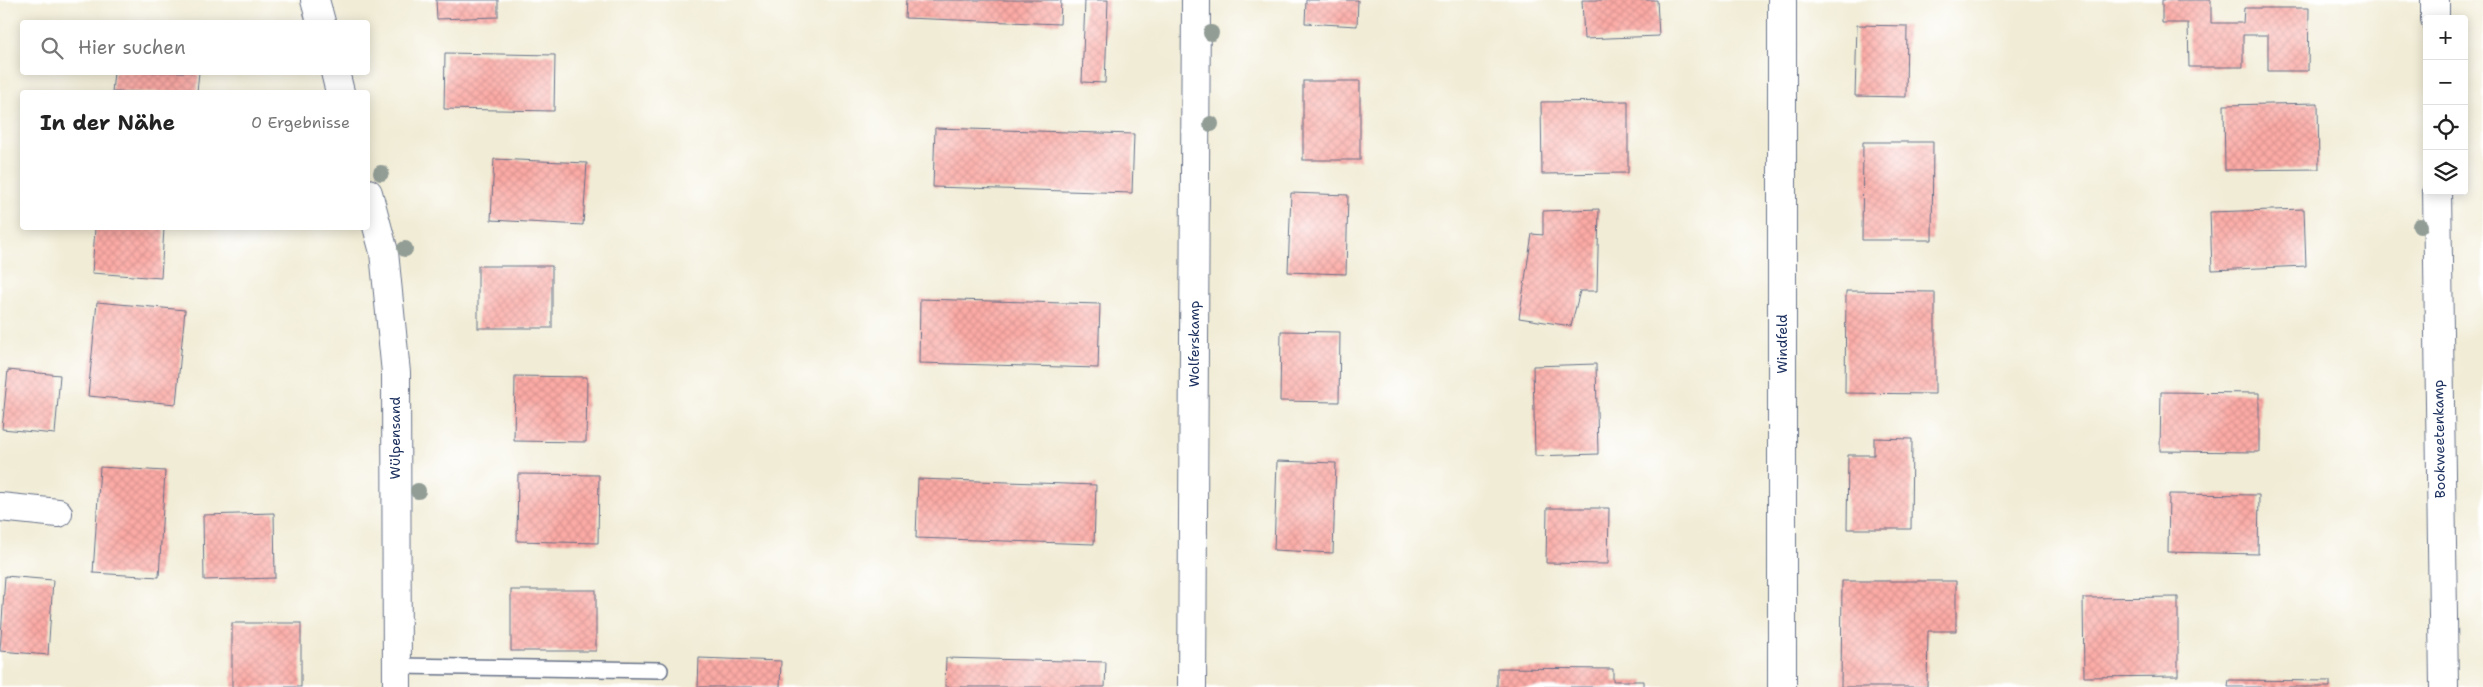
<!DOCTYPE html>
<html lang="de">
<head>
<meta charset="utf-8">
<style>
  :root { --surface:#fff; --page:#f6f6f6; --text:#222; --muted:#767676; --line:#e0e0e0 }
  body { margin:0; font-family:"Shantell Sans",sans-serif; background:var(--page); color:var(--text) }
  .controls { position:absolute; right:15px; top:15px; display:grid; overflow:hidden; border-radius:5px; box-shadow:0 2px 12px #0003 }
  .controls button { width:45px; height:45px; display:grid; place-items:center; padding:0; border:0; border-bottom:1px solid var(--line); background:var(--surface); color:var(--text); font:25px sans-serif }
  .list { margin:0; padding:0; list-style:none }
  h2 { display:flex; justify-content:space-between; align-items:center; height:65px; margin:0; padding:0 20px; font-size:21px }
  h2 small { font-size:16px; font-weight:400; color:var(--muted) }
  .icon { flex:none; width:28px; height:28px; fill:none; stroke:currentColor; stroke-width:2; stroke-linecap:round; stroke-linejoin:round }
  .map { position:relative; flex:none; width:2483px; height:687px; overflow:hidden }
  .search { position:absolute; background:var(--surface); box-shadow:0 2px 12px #0003; left:20px; top:20px; width:350px; height:55px; display:flex; align-items:center; gap:12px; box-sizing:border-box; padding:0 18px; border-radius:5px; color:var(--muted); font-size:19px }
  .panel { position:absolute; background:var(--surface); box-shadow:0 2px 12px #0003; left:20px; top:90px; width:350px; height:140px; border-radius:5px }
  .map>svg:first-child { display:block }
</style>
</head>
<body>
<div class="map">
<svg width="2483" height="687" viewBox="0 0 2483 687">
  <defs>
    <pattern id="building-cross-hatch" width="8" height="8" patternUnits="userSpaceOnUse" patternTransform="scale(1.25)"><rect width="8" height="8" fill="#fcaaa5"/><path d="M0 0l8 8M0 8l8-8" fill="none" stroke="#d79390"/></pattern>
  </defs>
  <rect width="100%" height="100%" fill="#fff"/>
  <filter id="ink" filterUnits="userSpaceOnUse"><feTurbulence type="fractalNoise" baseFrequency=".02" numOctaves="2"/><feDisplacementMap in="SourceGraphic" scale="10" xChannelSelector="R" yChannelSelector="G"/><feConvolveMatrix kernelMatrix="1 2 1 2 8 2 1 2 1" color-interpolation-filters="sRGB"/></filter>
  <filter id="wash" filterUnits="userSpaceOnUse"><feTurbulence type="fractalNoise" baseFrequency=".0096" numOctaves="4" result="noise"/><feDisplacementMap in="SourceGraphic" scale="20" xChannelSelector="R" yChannelSelector="G"/><feGaussianBlur stdDeviation="1.12" result="paint"/><feColorMatrix in="noise" values="0 0 0 0 0 0 0 0 0 0 0 0 0 0 0 0 0 1.4 0 .05"/><feComposite in="paint" operator="in"/></filter>
  <g filter="url(#wash)">
    <rect width="100%" height="100%" fill="#f1ecd5"/>
    <g id="blocks">
      <g fill="url(#building-cross-hatch)">
        <path d="M436,0H498V17L437,19Z"/>
        <path d="M906,0H1061L1060,24L905,18Z"/>
        <path d="M1085,0H1108L1105,83L1082,82Z"/>
        <path d="M1306,0H1358L1357,26L1305,23Z"/>
        <path d="M1582,0H1657L1659,36L1584,39Z"/>
        <path d="M2162,0H2211V23H2243L2244,8H2309L2308,71H2268V35H2243V67H2189L2188,23H2162Z"/>
        <path d="M1857,25L1907,26L1906,97L1855,96Z"/>
        <path d="M445,53L555,55L554,111L444,109Z"/>
        <path d="M114,72H199L197,92H112Z"/>
        <rect x="1303" y="81" width="57" height="79"/>
        <path d="M1628,101V173L1542,174L1541,102Z"/>
        <path d="M2318,103L2319,169L2225,170L2224,105Z"/>
        <path d="M935,128L1134,134L1132,193L933,187Z"/>
        <path d="M1863,142H1933L1932,240H1862Z"/>
        <path d="M494,159L587,163L583,225L491,220Z"/>
        <path d="M1291,193L1348,195L1346,274L1288,272Z"/>
        <path d="M1599,209L1597,291H1580L1571,326L1519,318L1532,234L1543,235V211Z"/>
        <path d="M2304,209L2306,266L2212,270L2210,212Z"/>
        <path d="M95,228H164L161,278L92,273Z"/>
        <rect x="478" y="266" width="74" height="62"/>
        <path d="M1846,291L1935,292V394L1845,393Z"/>
        <path d="M920,299L1100,304L1098,368L919,363Z"/>
        <path d="M97,302L185,310L176,404L88,396Z"/>
        <path d="M1281,331L1340,332L1339,402L1280,401Z"/>
        <path d="M1596,364L1598,454L1535,456L1533,366Z"/>
        <path d="M8,370L60,375L55,434L2,429Z"/>
        <path d="M515,376L587,377L586,442L514,441Z"/>
        <path d="M2161,392L2259,393V452L2160,451Z"/>
        <path d="M1874,438L1912,439L1911,529H1847L1848,455H1874Z"/>
        <path d="M1277,461L1336,463L1333,553L1274,550Z"/>
        <path d="M100,467L165,471L159,577L93,573Z"/>
        <path d="M518,474L599,475L598,543L517,541Z"/>
        <path d="M918,479L1096,485L1094,544L916,538Z"/>
        <path d="M2169,494L2259,495L2258,554L2168,552Z"/>
        <path d="M1547,508H1609L1608,564L1546,563Z"/>
        <path d="M274,513L275,578L204,580L203,515Z"/>
        <path d="M5,576L53,580L48,655L0,651Z"/>
        <path d="M1842,581H1956V631H1928L1927,687H1841Z"/>
        <rect x="511" y="590" width="85" height="61"/>
        <path d="M2178,597V676L2084,677L2083,598Z"/>
        <rect x="232" y="623" width="69" height="64"/>
        <path d="M699,658L781,661L780,687H698Z"/>
        <path d="M946,658L1106,662L1105,687H945Z"/>
        <path d="M1497,668L1613,669V681H1644V687H1497Z"/>
        <path d="M2229,680L2330,681V687H2228Z"/>
      </g>
    </g>
  </g>
  <g filter="url(#ink)">
    <use href="#blocks" fill-opacity="0" stroke="#667188" stroke-width="1"/>
    <g fill="none" stroke-linecap="round" stroke-linejoin="round">
      <defs>
        <path id="lane" d="M396,666L660,670"/>
        <g id="street">
          <path d="M315,0L321,22"/>
          <path d="M1782,0V687"/>
          <path d="M2435,0V19"/>
          <path d="M335,72L340,92"/>
          <path d="M2437,191L2444,687"/>
          <path d="M368,193L384,252L396,373L397,687"/>
          <path d="M0,507L58,513"/>
          <path d="M1192,687L1196,0"/>
        </g>
      </defs>
      <use href="#lane" stroke="#667188" stroke-width="18"/>
      <use href="#street" stroke="#667188" stroke-width="30"/>
      <use href="#lane" stroke="#fff" stroke-width="15"/>
      <use href="#street" stroke="#fff" stroke-width="28"/>
    </g>
    <g fill="#929d96">
      <circle cx="1211" cy="33" r="8"/>
      <circle cx="1211" cy="124" r="8"/>
      <circle cx="381" cy="173" r="8"/>
      <circle cx="2420" cy="226" r="8"/>
      <circle cx="405" cy="249" r="8"/>
      <circle cx="418" cy="491" r="8"/>
    </g>
  </g>
  <g text-anchor="middle" stroke-width="4.5" stroke-linejoin="round" paint-order="stroke">
    <g font-size="14" fill="#1b2f5e" stroke="#fff">
      <text transform="translate(1194 344) rotate(-90)" y="5">Wolferskamp</text>
      <text transform="translate(1782 344) rotate(-90)" y="5">Windfeld</text>
      <text transform="translate(395 438) rotate(-90)" y="5">Wülpensand</text>
      <text transform="translate(2439 439) rotate(-91)" y="5">Bookweetenkamp</text>
    </g>
  </g>
</svg>
<div class="controls">
<button>+</button>
<button>−</button>
<button><svg class="icon" aria-label="locate" viewBox="0 0 24 24"><circle cx="12" cy="12" r="6"/><path d="M12 2v4M12 18v4M2 12h4M18 12h4"/></svg></button>
<button><svg class="icon" aria-label="layers" viewBox="0 0 24 24"><path d="M12 4l9 5-9 5-9-5zM3 14l9 5 9-5"/></svg></button>
</div>
<div class="search"><svg class="icon" aria-label="search" viewBox="0 0 24 24"><circle cx="10" cy="10" r="6"/><path d="M15 15l6 6"/></svg>Hier suchen</div>
<section class="panel">
<h2>In der Nähe<small>0 Ergebnisse</small></h2>
<ul class="list">
</ul>
</section>
</div>
</body>
</html>
